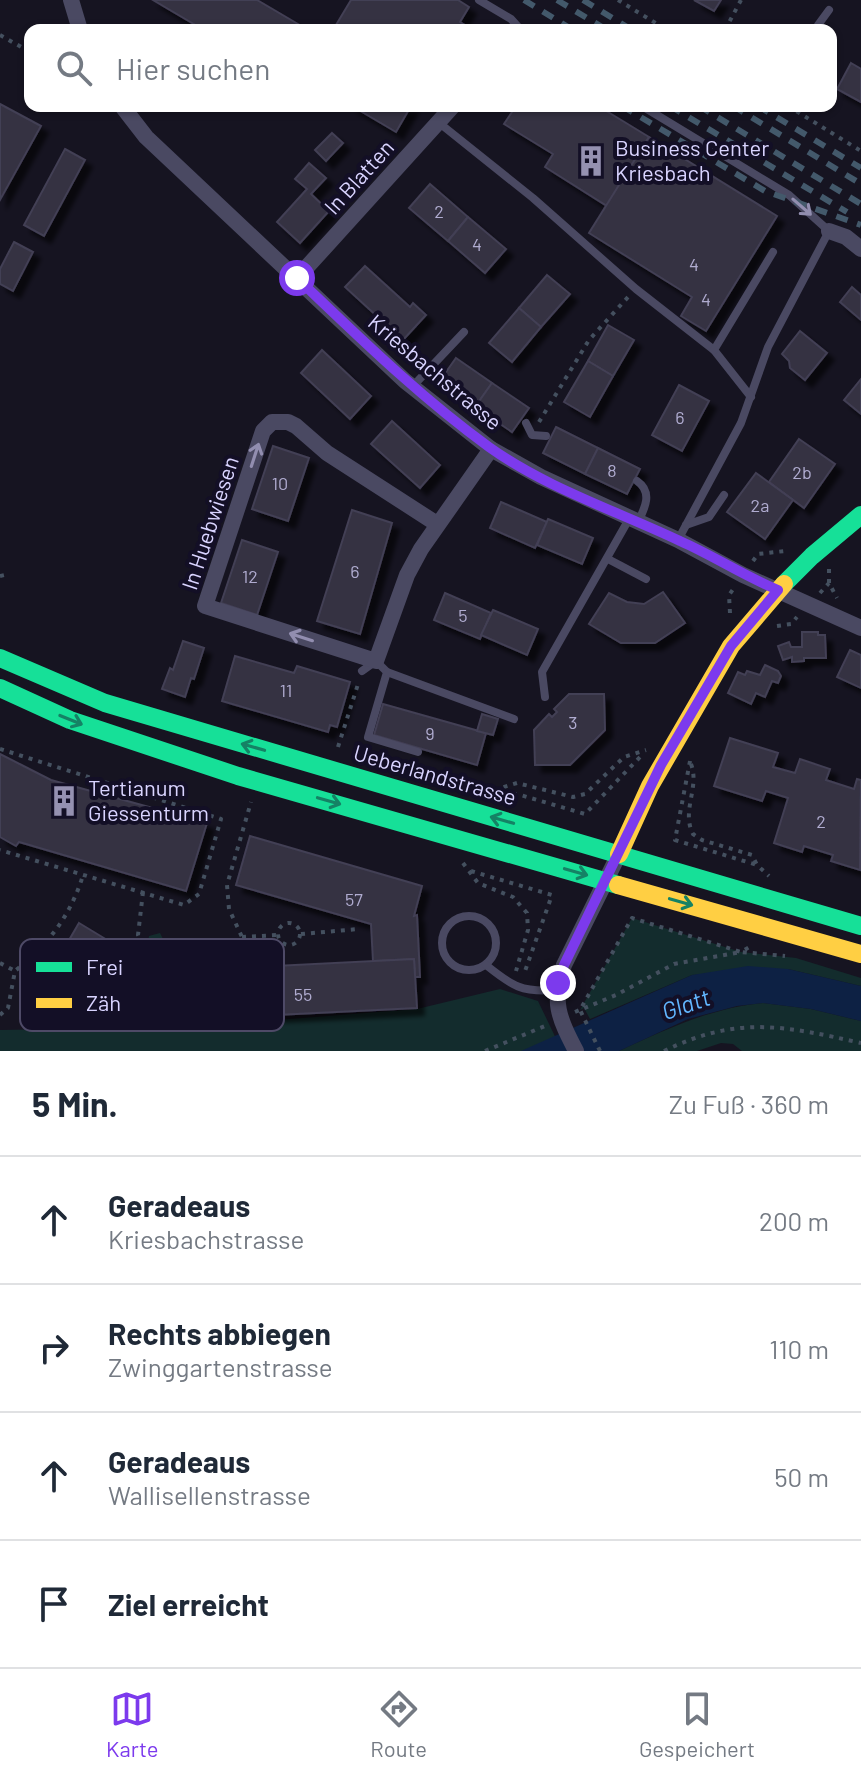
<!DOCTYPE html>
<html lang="de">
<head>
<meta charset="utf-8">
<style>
  :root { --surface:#fff; --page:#f6f6f7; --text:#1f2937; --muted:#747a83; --line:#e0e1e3; --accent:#7c3aed }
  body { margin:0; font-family:Barlow,sans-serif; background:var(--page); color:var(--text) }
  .stop { position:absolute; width:24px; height:24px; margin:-18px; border:6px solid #7c3aed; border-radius:50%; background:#fff }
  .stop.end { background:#7c3aed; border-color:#fff; box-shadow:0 2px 8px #0008 }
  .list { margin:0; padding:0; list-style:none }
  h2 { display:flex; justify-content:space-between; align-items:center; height:104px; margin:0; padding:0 32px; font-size:34px }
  h2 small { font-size:26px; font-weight:400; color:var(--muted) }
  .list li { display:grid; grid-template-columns:52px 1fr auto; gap:24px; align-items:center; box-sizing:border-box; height:128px; padding:0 32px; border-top:2px solid var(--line) }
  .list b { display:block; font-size:30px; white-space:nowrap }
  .list p { margin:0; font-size:26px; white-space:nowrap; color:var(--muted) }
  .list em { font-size:26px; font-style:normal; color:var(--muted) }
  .icon { flex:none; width:44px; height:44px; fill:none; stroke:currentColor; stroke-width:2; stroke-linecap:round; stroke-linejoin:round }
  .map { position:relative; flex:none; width:861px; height:1051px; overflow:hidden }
  .search { position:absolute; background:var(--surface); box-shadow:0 2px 6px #0004; left:24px; right:24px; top:24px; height:88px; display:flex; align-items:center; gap:20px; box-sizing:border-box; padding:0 28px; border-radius:16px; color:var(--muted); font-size:30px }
  .sheet { height:616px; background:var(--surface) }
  nav { display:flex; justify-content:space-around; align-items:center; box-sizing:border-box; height:112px; border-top:2px solid var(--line); background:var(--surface); font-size:22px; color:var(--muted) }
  nav a { display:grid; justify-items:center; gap:4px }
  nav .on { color:var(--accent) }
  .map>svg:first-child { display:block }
</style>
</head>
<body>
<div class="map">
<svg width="861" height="1051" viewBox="0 0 861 1051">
  <defs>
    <filter id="shadow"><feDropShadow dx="7" dy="7" stdDeviation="2" flood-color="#0009"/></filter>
  </defs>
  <rect width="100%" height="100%" fill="#161421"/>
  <g fill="#132c2d">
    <path d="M632,918L741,952L796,958L861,978V986L788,969L692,975L590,1019L584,1008L580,1010Z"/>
    <path d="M160,933L163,939L174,940L186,964L179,986L170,1002L160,1006L124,986L128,953L148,942L149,936Z"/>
    <path d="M500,989L538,1001L562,1051H0V1030L188,1027L417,1009Z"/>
    <path d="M763,1003L811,1009L861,1021V1051H742L733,1044L721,1043L697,1051H619C667,1029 711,1008 763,1003Z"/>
  </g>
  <path fill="#0d2144" d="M748,966L788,969L861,986V1021L811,1009L763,1003L737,1006L688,1019L619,1051H521L692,975Z"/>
  <g fill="#343243" stroke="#433f54" stroke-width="2" filter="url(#shadow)">
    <path d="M153,0H257L308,30H204Z"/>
    <path d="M351,0H458L469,7L460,22L473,30H333Z"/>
    <path d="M694,0H721L714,11Z"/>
    <path d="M851,63L861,69V102L837,89Z"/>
    <path d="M0,104L41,126L0,200Z"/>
    <path d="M352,106H411L396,132Z"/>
    <path d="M516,106H598L649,137L607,206L545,167L553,154L504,124Z"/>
    <path d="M332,133L343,143L326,161L315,150Z"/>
    <path d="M649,137L777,216L706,331L681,316L692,297L589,233Z"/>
    <path d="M65,149L85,160L44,236L24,225Z"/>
    <path d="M309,163L326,178L311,194L329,211L300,243L277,222L307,189L295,179Z"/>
    <path d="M430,184L468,217L448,241L409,208Z"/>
    <path d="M468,217L506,249L485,273L448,241Z"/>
    <path d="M14,242L33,252L13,291L0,284V269Z"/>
    <path d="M365,266L410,307L413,303L426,315L403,340L345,287Z"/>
    <path d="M547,275L570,294L541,327L519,308Z"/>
    <path d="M852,287L861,295V320L840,302Z"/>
    <path d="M519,308L541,327L512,362L489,343Z"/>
    <path d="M608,325L634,340L613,376L588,361Z"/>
    <path d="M800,331L827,353L805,380L790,368L789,361L782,354Z"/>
    <path d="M322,350L371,396L350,419L301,373Z"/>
    <path d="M456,358L492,383L475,407L439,382Z"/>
    <path d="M588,361L613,376L590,417L564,402Z"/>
    <path d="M861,379V414L844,400Z"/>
    <path d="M492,383L529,408L512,432L475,407Z"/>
    <path d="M679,385L709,401L682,451L652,435Z"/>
    <path d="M392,421L440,465L420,488L371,444Z"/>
    <path d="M556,427L598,448L585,474L543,453Z"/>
    <path d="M799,439L835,464L804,508L769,482Z"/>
    <path d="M273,446L309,458L288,521L252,509Z"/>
    <path d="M598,448L640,469L627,494L585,474Z"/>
    <path d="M756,473L793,500L765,539L727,512Z"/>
    <path d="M501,502L547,522L535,548L490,528Z"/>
    <path d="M352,510L392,523L360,634L317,621Z"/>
    <path d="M548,519L593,538L582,564L537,545Z"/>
    <path d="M242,540L278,552L257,615L221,603Z"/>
    <path d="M663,592L685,623L655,643H621L589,624L609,593L627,602L644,604Z"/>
    <path d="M445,593L491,613L480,639L434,620Z"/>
    <path d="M493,610L538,629L527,655L481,635Z"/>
    <path d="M802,632H818V635H825L826,658H804V661L792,662V657L783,660L778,646L789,642L791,647H802Z"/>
    <path d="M183,641L204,648L194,679L191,678L185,697L162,689L170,668L173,670Z"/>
    <path d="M850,650L861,655V688L837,677Z"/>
    <path d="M235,656L294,673L297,666L350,682L337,727L330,725L328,732L222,701Z"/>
    <path d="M765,665L778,671L781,676L778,683L772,681L765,697L756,693L751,704L728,693L738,672L745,675L747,671L760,675Z"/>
    <path d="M569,694H604L605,730L570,765H535L534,730L549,714L552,717L557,712L554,709Z"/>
    <path d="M383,704L486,733L477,765L374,735Z"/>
    <path d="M482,714L498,719L493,735L477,731Z"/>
    <path d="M730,738L778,753L773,767L795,773L800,759L830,769L826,780L854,789L857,779L861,780L860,870L831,861L833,855L804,846L802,852L774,843L788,798L766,791L762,801L714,786Z"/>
    <path d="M0,754L51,780L207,823L186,891L19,842L16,846L0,837Z"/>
    <path d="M250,836L422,886L414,916L417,915L420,977H415L414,959L373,961L371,924L236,885Z"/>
    <path d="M79,923L112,943L91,971L80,1000L58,1016L33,1002Z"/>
    <path d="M414,959L417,1008L197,1019L196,1006H192L193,970Z"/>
  </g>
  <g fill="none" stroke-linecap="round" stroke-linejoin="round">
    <g stroke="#44505f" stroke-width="4" stroke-dasharray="4 6" stroke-linecap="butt">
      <path d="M618,0L667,30"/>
      <path d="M725,30L741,0"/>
      <path d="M0,35L30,52"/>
      <path d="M788,106L861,151"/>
      <path d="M539,422L589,340L628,297"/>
      <path d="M753,561L758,554L785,551"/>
      <path d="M829,569V583L837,598"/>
      <path d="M0,576L9,574"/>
      <path d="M820,593L829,583"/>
      <path d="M730,613L729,595L734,588"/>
      <path d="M777,626L791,624L797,617"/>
      <path d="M338,747L359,681"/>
      <path d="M0,749L221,819L199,894L184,905L0,850"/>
      <path d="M377,759L499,795"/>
      <path d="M690,761L675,840L757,865"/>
      <path d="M691,764C700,787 681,811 693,834L702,840L752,855L757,865L769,876"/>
      <path d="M494,790L517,783L573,797L585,794L624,757L646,750"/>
      <path d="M493,792L517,794L585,814L641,756"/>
      <path d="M463,863L478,883L513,897L527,913L528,930L516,971"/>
      <path d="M471,871L552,895L524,974"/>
      <path d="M143,892L138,935L152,960"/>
      <circle cx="289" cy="934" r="11"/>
      <path d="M301,934L359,929"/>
      <path d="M242,937L278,935"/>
      <path d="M244,956L242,937L229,909L227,885L251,802"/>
      <path d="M0,963L15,971"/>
      <path d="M575,1012L616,995L674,964L741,952L785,956"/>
      <path d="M0,1015L8,1008L15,971C48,945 71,915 83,875"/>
      <path d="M485,1051L545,1026"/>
      <path d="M600,1051L580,1010L632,918L741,952L751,946"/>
      <path d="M664,1051C738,1015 785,1026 861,1043"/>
    </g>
    <g stroke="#4a4962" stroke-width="8">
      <path d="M479,0L511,19L521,30"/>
      <path d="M818,25L829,10"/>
      <path d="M642,106L789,195L829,231L768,347L741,423L678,540"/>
      <path d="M438,122L533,198L636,289L714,350L751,397"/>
      <path d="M714,350L773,252"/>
      <path d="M413,386L464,332"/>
      <path d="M526,423L532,435L546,436"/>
      <path d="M637,481C653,492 645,508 638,522"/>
      <path d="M686,525L709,517L724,495"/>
      <path d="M608,559L646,579"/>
      <path d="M362,671L376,661L387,672L368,737L418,752"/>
      <path d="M387,672L514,719"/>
      <path d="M545,697L542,672L629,519"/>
      <circle cx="469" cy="943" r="27"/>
      <path d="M486,965C512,986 522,993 557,990"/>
    </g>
    <g stroke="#4a4962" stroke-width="16">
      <path d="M71,0L80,30"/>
      <path d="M122,106L146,137L405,381L491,449L541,477L678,540L743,575L861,628"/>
      <path d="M829,231L846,237L861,249"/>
      <path d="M297,278L453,106"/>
      <path d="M437,524L327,453L296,426L288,422H272L263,431L205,606L376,661L407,575L421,549L491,449"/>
      <path d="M576,1051C559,1018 551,1002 564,965L619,854"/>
    </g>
    <g stroke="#16e098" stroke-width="18">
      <path d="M784,584L812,556L861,515"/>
      <path d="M0,658L105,703L861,926"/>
      <path d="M0,688L70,720L238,776L618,885"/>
    </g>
    <g stroke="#ffcf43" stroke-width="18">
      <path d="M619,854L650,786L731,646L784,584"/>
      <path d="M618,885L861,954"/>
    </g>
    <g stroke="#43596b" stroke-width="6" stroke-dasharray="12 10" stroke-linecap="butt">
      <path d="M524,0L573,30"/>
      <path d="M557,0L607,30"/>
      <path d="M583,0L632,30"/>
      <path d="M622,106L765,191L861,225"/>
      <path d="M670,106L847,212"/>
      <path d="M699,106L861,204"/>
      <path d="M733,106L861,184"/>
      <path d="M758,106L861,168"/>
    </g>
  </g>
  <defs><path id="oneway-shaft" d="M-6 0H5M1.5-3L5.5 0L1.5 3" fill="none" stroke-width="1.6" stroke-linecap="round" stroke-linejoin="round" transform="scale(2)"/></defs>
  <g stroke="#928eb0">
    <use href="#oneway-shaft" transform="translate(802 207) rotate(41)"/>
    <use href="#oneway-shaft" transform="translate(255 455) rotate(-72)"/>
    <use href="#oneway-shaft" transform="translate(301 637) rotate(-162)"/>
  </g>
  <g stroke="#158265">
    <use href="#oneway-shaft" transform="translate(71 720) rotate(22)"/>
    <use href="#oneway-shaft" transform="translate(253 747) rotate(-164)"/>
    <use href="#oneway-shaft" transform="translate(329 801) rotate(16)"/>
    <use href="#oneway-shaft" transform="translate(502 820) rotate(-164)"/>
    <use href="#oneway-shaft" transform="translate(576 872) rotate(16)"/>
    <use href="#oneway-shaft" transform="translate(681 902) rotate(16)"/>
  </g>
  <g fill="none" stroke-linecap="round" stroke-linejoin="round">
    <path stroke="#7c3aed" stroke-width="10" d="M297,278C359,337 419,396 489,447C546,488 617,511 680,541C714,556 744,576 778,590L731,646L661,765L564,965L558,983"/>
  </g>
  <defs>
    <symbol id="building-bare" viewBox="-9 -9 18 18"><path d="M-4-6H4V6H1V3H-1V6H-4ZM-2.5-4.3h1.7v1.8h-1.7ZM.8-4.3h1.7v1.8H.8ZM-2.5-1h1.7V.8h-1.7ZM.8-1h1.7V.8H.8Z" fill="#9591b1" stroke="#130f26" stroke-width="2.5" paint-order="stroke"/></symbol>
  </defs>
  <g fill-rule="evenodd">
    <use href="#building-bare" x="569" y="139" width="44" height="44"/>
    <use href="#building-bare" x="42" y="779" width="44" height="44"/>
  </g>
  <g text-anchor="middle" stroke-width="8" stroke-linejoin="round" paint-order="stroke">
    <g font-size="18" fill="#b0acd0">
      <text x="439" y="218">2</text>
      <text x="477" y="251">4</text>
      <text x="694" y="271">4</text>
      <text x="706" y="306">4</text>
      <text x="680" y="424">6</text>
      <text x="612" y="477">8</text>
      <text x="802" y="479">2b</text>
      <text x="280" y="490">10</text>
      <text x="760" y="512">2a</text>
      <text x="355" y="578">6</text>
      <text x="250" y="583">12</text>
      <text x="463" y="622">5</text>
      <text x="286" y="697">11</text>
      <text x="573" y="729">3</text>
      <text x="430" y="740">9</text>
      <text x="821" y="828">2</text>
      <text x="354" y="906">57</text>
      <text x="303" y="1001">55</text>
    </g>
    <g font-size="22" fill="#d9d4ff" stroke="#130f26" text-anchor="start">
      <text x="615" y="156">Business Center<tspan x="615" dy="25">Kriesbach</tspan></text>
      <text x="88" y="796">Tertianum<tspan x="88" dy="25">Giessenturm</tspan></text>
    </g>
    <g font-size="22" fill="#d9d4ff" stroke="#130f26">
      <text transform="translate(359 177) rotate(-48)" y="8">In Blatten</text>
      <text transform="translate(435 372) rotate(40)" y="8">Kriesbachstrasse</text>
      <text transform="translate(210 523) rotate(-72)" y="8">In Huebwiesen</text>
      <text transform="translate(435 775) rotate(16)" y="8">Ueberlandstrasse</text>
    </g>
    <g font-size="24" font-style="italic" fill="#62b6ff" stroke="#130f26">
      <text transform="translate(686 1005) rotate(-19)" y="8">Glatt</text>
    </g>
  </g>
  <rect x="20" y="939" width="264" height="92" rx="12" fill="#130f26" stroke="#4e4a67" stroke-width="2"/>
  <rect x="36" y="962" width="36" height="10" fill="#16e098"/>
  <rect x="36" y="998" width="36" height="10" fill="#ffcf43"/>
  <g font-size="22" fill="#d9d4ff">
    <text x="86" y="975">Frei</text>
    <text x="86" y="1011">Zäh</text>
  </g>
</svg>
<div class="stop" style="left:297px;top:278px"></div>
<div class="stop end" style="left:558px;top:983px"></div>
<div class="search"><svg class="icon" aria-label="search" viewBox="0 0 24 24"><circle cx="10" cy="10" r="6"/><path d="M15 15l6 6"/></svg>Hier suchen</div>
</div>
<section class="sheet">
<h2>5 Min.<small>Zu Fuß · 360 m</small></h2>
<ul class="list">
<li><svg class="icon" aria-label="ahead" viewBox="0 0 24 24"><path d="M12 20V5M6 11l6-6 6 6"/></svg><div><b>Geradeaus</b><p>Kriesbachstrasse</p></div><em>200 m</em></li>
<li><svg class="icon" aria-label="right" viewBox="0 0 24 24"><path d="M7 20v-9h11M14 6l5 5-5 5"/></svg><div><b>Rechts abbiegen</b><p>Zwinggartenstrasse</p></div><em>110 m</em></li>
<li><svg class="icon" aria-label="ahead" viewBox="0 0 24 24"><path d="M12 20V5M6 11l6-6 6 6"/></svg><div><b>Geradeaus</b><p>Wallisellenstrasse</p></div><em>50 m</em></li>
<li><svg class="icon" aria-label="arrive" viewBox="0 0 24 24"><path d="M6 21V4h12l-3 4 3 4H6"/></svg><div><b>Ziel erreicht</b></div></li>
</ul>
</section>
<nav>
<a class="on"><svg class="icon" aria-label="map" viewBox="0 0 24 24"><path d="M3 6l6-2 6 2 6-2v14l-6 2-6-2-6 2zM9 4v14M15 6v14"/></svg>Karte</a>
<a><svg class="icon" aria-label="directions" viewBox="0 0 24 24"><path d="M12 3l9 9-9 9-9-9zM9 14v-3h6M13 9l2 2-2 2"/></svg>Route</a>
<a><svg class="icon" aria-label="saved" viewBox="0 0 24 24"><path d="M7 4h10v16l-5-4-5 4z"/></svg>Gespeichert</a>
</nav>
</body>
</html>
